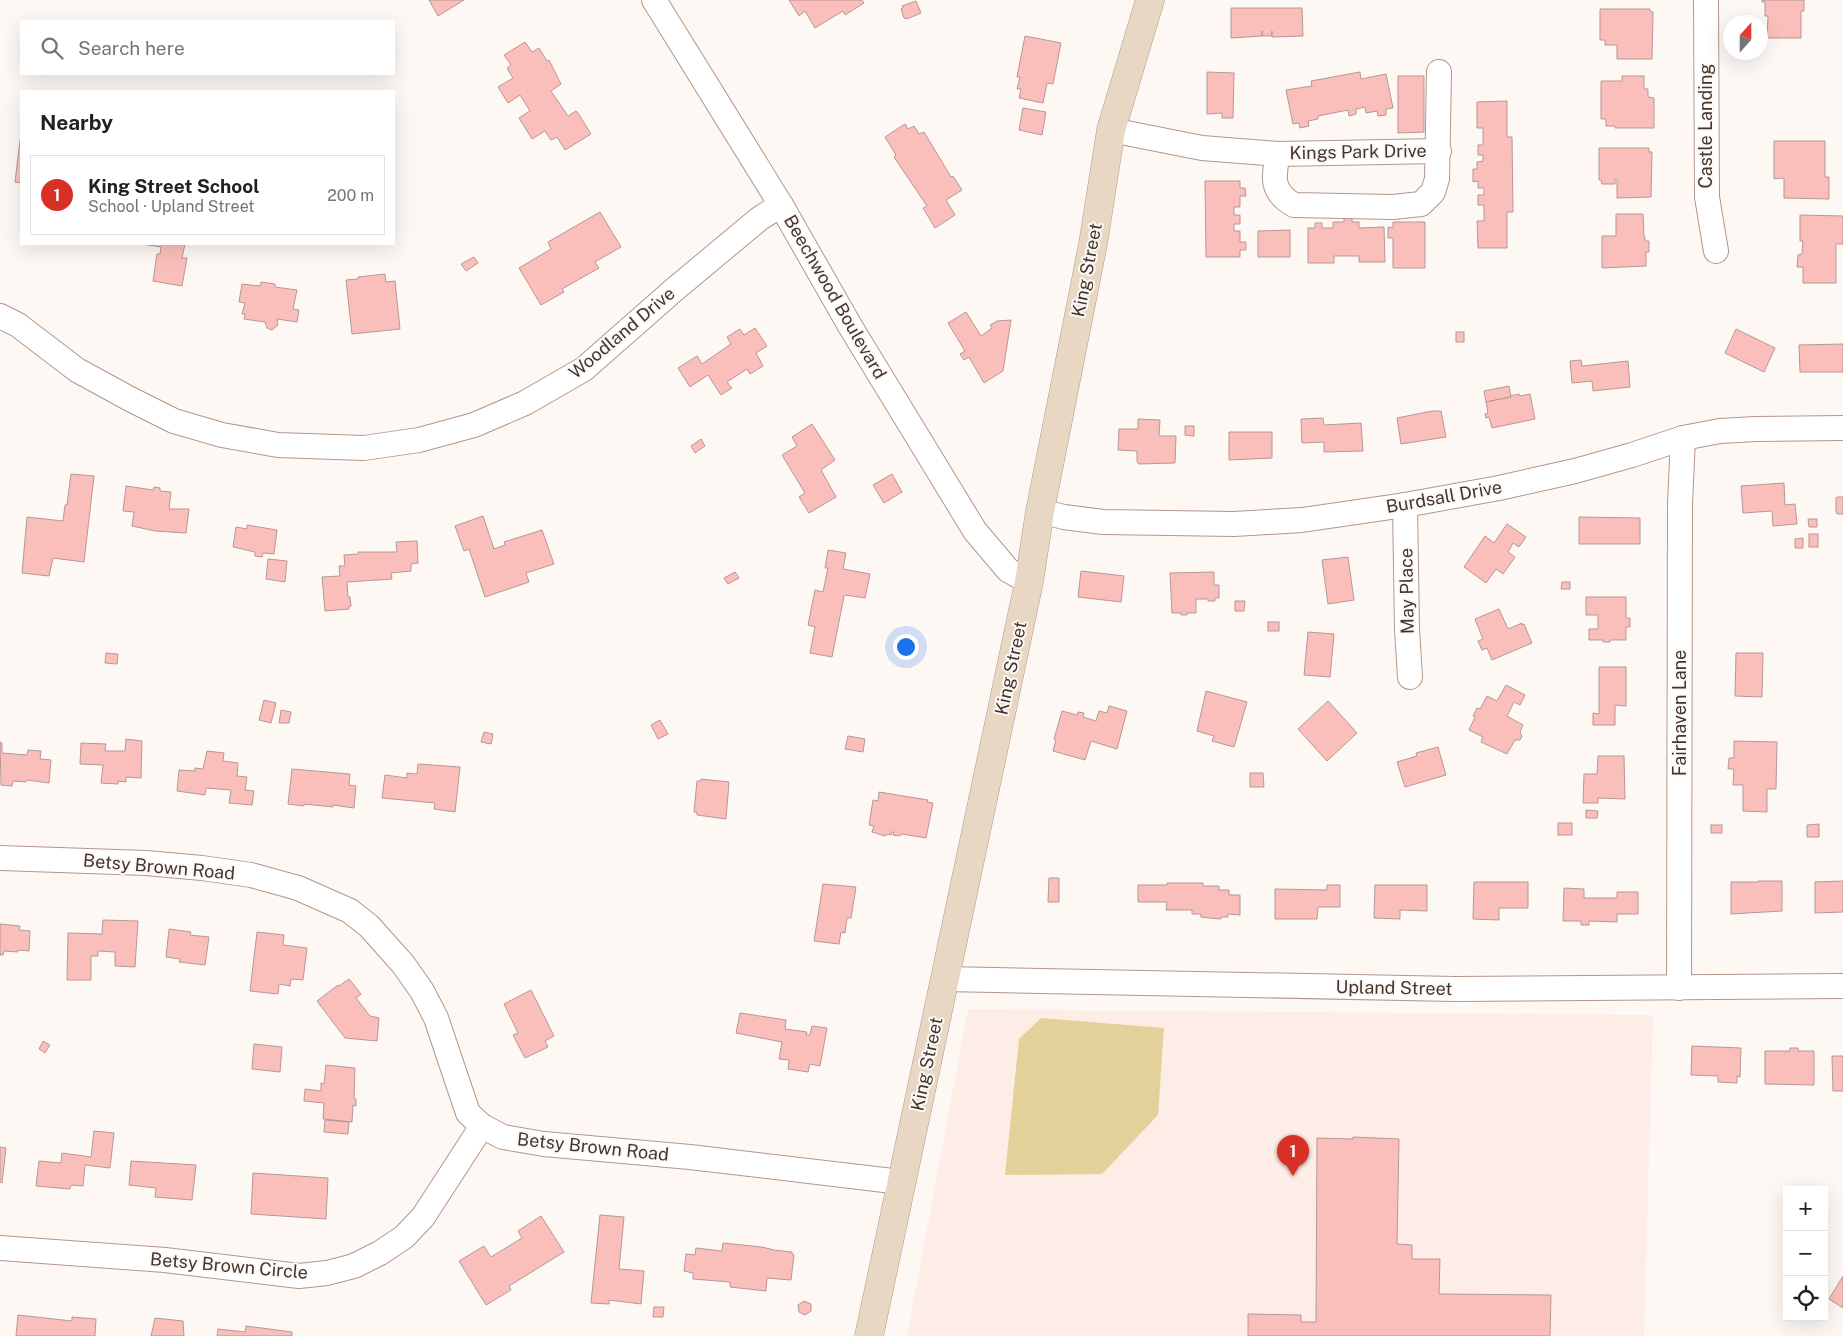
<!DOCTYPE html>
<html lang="en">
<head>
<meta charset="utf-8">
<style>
  :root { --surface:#fff; --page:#f2f2f2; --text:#202124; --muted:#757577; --line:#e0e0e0; --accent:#d93025 }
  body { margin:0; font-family:"Public Sans",sans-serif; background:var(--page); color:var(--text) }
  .controls { position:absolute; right:15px; bottom:15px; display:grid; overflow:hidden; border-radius:0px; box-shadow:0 5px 20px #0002 }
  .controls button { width:45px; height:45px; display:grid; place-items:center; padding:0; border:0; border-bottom:1px solid var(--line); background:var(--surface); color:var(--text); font:25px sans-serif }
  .compass { position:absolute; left:1723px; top:15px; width:45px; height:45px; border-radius:50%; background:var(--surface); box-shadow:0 5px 20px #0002; rotate:21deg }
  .you { position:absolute; left:905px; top:646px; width:18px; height:18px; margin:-12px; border:4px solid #fff; border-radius:50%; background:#1a73e8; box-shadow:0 0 0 8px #1a73e833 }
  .badge { display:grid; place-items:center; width:32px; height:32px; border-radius:50%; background:var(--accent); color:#fff; font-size:16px; font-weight:700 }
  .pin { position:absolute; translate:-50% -41px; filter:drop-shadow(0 1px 2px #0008) }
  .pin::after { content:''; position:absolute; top:26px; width:18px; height:15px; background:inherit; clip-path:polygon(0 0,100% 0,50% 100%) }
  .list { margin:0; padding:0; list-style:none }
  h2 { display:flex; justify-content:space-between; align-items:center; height:65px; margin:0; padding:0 20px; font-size:21px }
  h2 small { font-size:16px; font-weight:400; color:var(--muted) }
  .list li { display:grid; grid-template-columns:32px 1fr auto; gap:15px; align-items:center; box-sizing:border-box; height:80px; margin:0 10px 10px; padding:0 10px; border:1px solid var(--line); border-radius:0px }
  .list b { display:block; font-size:19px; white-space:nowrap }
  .list p { margin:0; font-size:16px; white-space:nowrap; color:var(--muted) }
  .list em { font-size:16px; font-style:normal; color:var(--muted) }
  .icon { flex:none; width:28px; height:28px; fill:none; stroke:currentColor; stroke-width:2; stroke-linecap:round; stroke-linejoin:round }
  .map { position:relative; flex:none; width:1843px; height:1336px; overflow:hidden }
  .search { position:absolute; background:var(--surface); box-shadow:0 5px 20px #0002; left:20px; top:20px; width:375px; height:55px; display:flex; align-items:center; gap:12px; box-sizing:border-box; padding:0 18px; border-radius:0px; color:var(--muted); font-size:19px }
  .panel { position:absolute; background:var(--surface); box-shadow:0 5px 20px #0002; left:20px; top:90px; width:375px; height:155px; border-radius:0px }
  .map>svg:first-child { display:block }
</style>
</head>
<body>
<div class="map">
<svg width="1843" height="1336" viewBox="0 0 1843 1336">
  <rect width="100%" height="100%" fill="#fef8f5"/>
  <path fill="#fdede6" d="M968,1009L1653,1015L1644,1336H907Z"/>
  <path fill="#e2d299" d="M1041,1018L1164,1028L1158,1115L1102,1174L1005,1175L1019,1039Z"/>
  <g fill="#fbbfbb" stroke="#b79795">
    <path d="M429,0H464L438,16Z"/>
    <path d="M789,0H862L864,3L845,15L843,11L815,28L805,11L799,16Z"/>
    <path d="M1762,0H1804V11H1801V38H1767L1768,16H1765V2H1762Z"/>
    <path d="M916,1L921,13L907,19L904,18L901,9L903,8L902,6Z"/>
    <path d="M1231,8H1302L1303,36L1272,37V31L1271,36H1262V31V36L1231,38Z"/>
    <path d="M1600,9H1650V11L1653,12L1652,59H1617V45H1605V40H1600Z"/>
    <path d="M1025,36L1061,43L1053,84L1047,83L1043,103L1019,98L1021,89H1017L1020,77H1017Z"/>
    <path d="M525,42L532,52L539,48L547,61L549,60L561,84L551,91L568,116L576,111L578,113L591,134L565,150L557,137L551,140L545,131L532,139L519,118L530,111L520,95L508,103L498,87L513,78L507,68L511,65L504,55Z"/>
    <path d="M1207,72L1234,73L1233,118H1222V113L1207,114Z"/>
    <path d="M1360,72L1361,79L1386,74L1393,108L1386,109V115L1378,116L1377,111L1366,113L1365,107L1356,109V114L1349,116L1348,110L1318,116V119L1308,121L1309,126L1300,128L1299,123L1293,124L1286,90L1312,86L1311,81Z"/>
    <path d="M1398,76H1424V132L1398,133Z"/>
    <path d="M1622,76H1644V89H1648V97L1654,98V128H1615V126H1606V119H1601V81H1622Z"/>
    <path d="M1507,101V137H1512L1513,212H1507V248H1478L1477,221H1484V205H1478V195H1484V188H1478V181L1473,182V169H1477V162L1483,161V155H1478V145H1483V128H1477V102Z"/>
    <path d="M1023,108L1046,112L1042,135L1019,130Z"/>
    <path d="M905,124L908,129L914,126L919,134L924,132L951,177L953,176L962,190L946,200L955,215L935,228L923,208L927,206L894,157L896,155L885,137Z"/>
    <path d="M21,133V183L15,182Z"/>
    <path d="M1774,141H1825V177H1829V199L1784,198V178L1774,179Z"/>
    <path d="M1599,148H1649V152H1652L1651,197L1617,198V180L1615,179V184H1602L1601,180H1599Z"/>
    <path d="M1205,181H1240V188H1245L1246,196H1240V207H1234V215H1240V224H1234V231H1240V242H1246V250H1240V257H1206Z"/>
    <path d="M600,212L621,247L595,262L599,268L562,289L564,292L541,305L519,268L551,249L548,242Z"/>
    <path d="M1616,214H1643L1644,237H1645V241H1649V252H1646V266L1602,268V236H1616Z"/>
    <path d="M1800,215L1843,216V244H1836V283H1803V267H1797L1798,255L1802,254L1803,241H1800Z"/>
    <path d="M1352,216V222H1359V228L1384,227L1385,262H1359V256H1334V263H1308V228H1315V223H1322V228H1333V222H1344V217Z"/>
    <path d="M1393,222H1425V268H1393V238H1388V227L1393,228Z"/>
    <path d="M1290,230V257H1258V231Z"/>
    <path d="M142,244H185L182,258H187L182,286L153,281L157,254H160L161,247Z"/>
    <path d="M474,257L478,263L466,271L461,264Z"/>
    <path d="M385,274L386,282L395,281L400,329L352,334L346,280L358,279V277Z"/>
    <path d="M261,282L275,284V287L297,290L293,309L299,310L297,322L277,319L278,325L272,330L267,328L265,322L244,319L245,314H242L245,303L239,302L242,284L260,286Z"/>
    <path d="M966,312L981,336L992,328L990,325L997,321L1011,320L1003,371L984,383L969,357L964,360L960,354L965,351L948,323Z"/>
    <path d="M755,328L767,346L756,353L763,366L750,374L747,369L727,382L732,388L721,395L708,375L690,387L678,368L697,356L702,364L731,344L727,337L740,329L744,335Z"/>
    <path d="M1736,329L1775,348L1764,372L1725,353Z"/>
    <rect x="1456" y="332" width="8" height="10"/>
    <path d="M1843,344V372H1800L1799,345Z"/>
    <path d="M1581,360L1582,366L1628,361L1630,387L1593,391L1592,381L1572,383L1570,361Z"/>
    <path d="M1509,386L1511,397L1486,402L1484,391Z"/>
    <path d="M1519,394L1520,396L1530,394L1535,419L1492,428L1489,417L1486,418L1485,414L1488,413L1486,402L1511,397L1510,396Z"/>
    <path d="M1432,411H1441L1446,437L1401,444L1397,418Z"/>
    <path d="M1323,418L1324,425L1361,423L1363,451L1324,452V442L1302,443L1301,419Z"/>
    <path d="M1138,419L1160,420L1159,436H1176L1175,463L1139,464L1137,462V451L1118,450L1119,429H1138Z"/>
    <path d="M812,424L835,460L821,470L836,497L809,513L799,497L805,493L782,455L797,446L792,437Z"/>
    <path d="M1185,426H1194V436L1185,435Z"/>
    <path d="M1229,432H1272V458L1229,460Z"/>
    <path d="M701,439L705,446L695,453L691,446Z"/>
    <path d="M71,474L94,476L84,562L53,558L49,576L22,573L27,517L63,521L65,505H67Z"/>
    <path d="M892,474L902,492L884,503L873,485Z"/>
    <path d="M1784,483L1785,505L1795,504L1797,524L1773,526L1772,511L1743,513L1741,486Z"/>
    <path d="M126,486L153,490L154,487L160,488V491L171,492L169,509H189L186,533L155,531L132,526L134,512L123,511Z"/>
    <path d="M1837,497H1843V514H1837V512H1836V498Z"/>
    <path d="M483,516L494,549L505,545L504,542L542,530L554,564L526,573L529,582L485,597L469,549L464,551L455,526Z"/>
    <path d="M1579,517L1640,518V544H1579Z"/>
    <path d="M1808,519H1817V527H1809Z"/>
    <path d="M1507,524L1526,537L1519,547L1513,543L1508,552L1515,557L1503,574L1496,569L1486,583L1464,567L1485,536L1494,543Z"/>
    <path d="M247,525L277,530L274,554L263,553L262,557L255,556V552L233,547L236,527L247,529Z"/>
    <rect x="1809" y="534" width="9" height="13"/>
    <path d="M1803,538V548H1795V539Z"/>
    <path d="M417,541L418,563L411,564V571L391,573L392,579L347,582L348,597H350L351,606H349V609L325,611L322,577L340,576L339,566H345L344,555L358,554V552H397L396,542Z"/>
    <path d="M828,550L846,553L843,569L870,574L865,598L845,595L844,596L832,657L810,653L815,627L808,625L815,590L823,592L828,568H825Z"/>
    <path d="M1348,557L1354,600L1328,604L1322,560Z"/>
    <path d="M268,559L287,561L285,582L266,579Z"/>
    <path d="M1081,571L1124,576L1121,602L1078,597Z"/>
    <path d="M735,572L739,578L728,584L724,578Z"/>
    <path d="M1214,572V585H1219V598H1215V601H1208V599H1196V613H1187V615H1181V613H1172L1170,573Z"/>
    <path d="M1562,582H1570V589H1561Z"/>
    <path d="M1586,597H1626V618H1630V627H1626V640H1610V642H1603V640H1589V629H1598V615H1586Z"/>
    <path d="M1235,601H1245L1244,611H1235Z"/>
    <path d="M1499,609L1508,629L1522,623V625L1524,624L1532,643L1492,660L1487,648L1482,650L1478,641L1483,639L1475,619Z"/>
    <rect x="1268" y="622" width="11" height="9"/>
    <path d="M1308,632L1334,634L1330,677L1304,675Z"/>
    <path d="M106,653L118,654L117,664L105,663Z"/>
    <path d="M1736,653H1763L1762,697L1735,696Z"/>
    <path d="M1599,667H1626V706L1615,705V725H1593V713L1599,714Z"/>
    <path d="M1506,685L1525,695L1520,705L1514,702L1507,716L1523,725L1520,732L1522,736L1520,740H1515L1507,754L1481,742L1483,737L1469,730L1475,717L1473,716L1477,708L1480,709L1487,696L1497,701Z"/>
    <path d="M1206,691L1247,702L1234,747L1212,741L1214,736L1197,731Z"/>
    <path d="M264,700L276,703L271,723L259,720Z"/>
    <path d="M1328,701L1357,733L1327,761L1298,729Z"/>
    <path d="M1109,706L1127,711L1117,749L1091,741L1085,760L1053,751L1056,740L1054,739L1062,711L1077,715L1078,712L1084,713L1083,717L1096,721L1099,711L1107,713Z"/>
    <path d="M281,710L291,712L289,723H279Z"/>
    <path d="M660,720L668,734L658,739L651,725Z"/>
    <path d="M484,732L493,734L491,744L481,742Z"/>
    <path d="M848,736L865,739L863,752L845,749Z"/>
    <path d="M126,739L142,741L141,778L126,777V782L118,781V784L101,783L103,765L80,764L81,743L106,744L105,751H125Z"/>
    <path d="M1734,741L1777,742L1776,789H1767V812L1743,811V785H1733L1734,769H1728L1729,758H1734Z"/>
    <path d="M0,742L2,743V753L27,755L28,750L41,751L40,759L51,760L49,783L27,780L26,782L13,781L12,786L1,785Z"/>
    <path d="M1438,747L1446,775L1405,787L1397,762L1417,756L1416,753Z"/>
    <path d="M207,751L224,753L223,761L238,763L237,776L247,777L245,790L254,791L252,805L229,803L231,790L206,788L205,795L177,791L179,770L195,771V768L203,769Z"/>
    <path d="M1598,756H1624L1625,799L1598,798V803H1583L1584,774H1597Z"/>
    <path d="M418,764L460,767L455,812L434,809L435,803L382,798L385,775L407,778V773L417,774Z"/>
    <path d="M292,769L350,774L349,785L356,786L354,808L333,805V807L304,804V806L288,804Z"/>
    <path d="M1250,773H1263L1264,787H1250Z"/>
    <path d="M701,779L729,782L726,819L697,815V812H694L697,781H701Z"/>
    <path d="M879,792L928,800L927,802L933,803L926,838L902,834L899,836L893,835L894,832H892L891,835L888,834L885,836L872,832L874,826L869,825L873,800L878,801Z"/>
    <path d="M1586,810L1598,811L1597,818H1586Z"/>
    <rect x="1558" y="823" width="14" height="12"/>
    <path d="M1819,824V837H1807V825Z"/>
    <rect x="1711" y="825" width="11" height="8"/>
    <path d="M1049,878H1059V902H1048Z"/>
    <path d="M1758,881H1782V911L1731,914V882H1758Z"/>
    <path d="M1843,881V912L1815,913V882Z"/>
    <path d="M1474,882H1528V908H1499V920L1473,919Z"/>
    <path d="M1167,883H1203V886H1219V890H1229V895H1240V915L1228,914V917H1221V919L1209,918L1201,917V914H1192V910H1166L1167,902H1138V885H1167Z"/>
    <path d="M823,884L856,887L851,918H847L845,933L841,932L839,944L814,941Z"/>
    <path d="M1327,885H1340V907H1318L1317,919H1275V889L1327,890Z"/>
    <path d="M1375,885H1427V911L1400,910V919L1374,918Z"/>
    <path d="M1564,888L1584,889V898H1617V892H1638V914H1617V922L1589,921V925H1581V921H1563Z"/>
    <path d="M103,920L138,921L135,967L115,966V952L98,951V956H91V980H67L68,933L102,934Z"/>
    <path d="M0,924L20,926L19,930L30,931L29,951L18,950V952L4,951L3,955H0Z"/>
    <path d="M169,929L191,932L190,935L209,937L205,965L179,962L180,959L166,957Z"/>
    <path d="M257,932L284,935L283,945L307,948L303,980L291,979L290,986L279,984L278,994L250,991Z"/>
    <path d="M349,979L361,994L356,998L370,1016L379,1018L377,1041L345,1038L317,1001L338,985L339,986Z"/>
    <path d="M531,990L554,1036L545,1041L548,1047L525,1058L513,1035L518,1033L504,1004Z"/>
    <path d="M740,1013L786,1020L785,1029L807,1032L806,1035H810L812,1026L827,1028L820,1066L810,1064L808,1072L788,1069L789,1060L779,1059L782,1042L736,1033Z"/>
    <path d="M43,1041L50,1045L45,1053L39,1049Z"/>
    <path d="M254,1044L282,1047L280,1072L252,1069Z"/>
    <path d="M1692,1046L1741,1048L1740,1077L1737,1076V1083L1718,1082V1076L1691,1075Z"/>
    <path d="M1790,1048H1798V1051H1814V1085L1765,1084V1051H1790Z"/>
    <path d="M1832,1056H1843V1091H1833Z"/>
    <path d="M326,1065L355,1068L354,1099H356V1106L353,1105L352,1122L323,1119L324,1103L304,1101L305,1089L321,1091V1083L324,1084Z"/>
    <path d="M325,1120L349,1122L348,1134L324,1132Z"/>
    <path d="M94,1131L114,1133L110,1168L85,1165L83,1186L71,1185L70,1189L36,1186L39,1161L61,1163L62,1153L91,1157Z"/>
    <path d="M1353,1137L1399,1139L1397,1244L1412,1245V1259H1440L1439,1294L1551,1295L1550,1336H1248V1314L1301,1315V1322H1316L1317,1138L1353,1139Z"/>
    <path d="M0,1147L6,1148L2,1183L0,1182Z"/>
    <path d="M131,1161L196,1165L192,1200L155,1197L156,1188L129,1185Z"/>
    <path d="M253,1173L328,1178L326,1219L251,1214Z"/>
    <path d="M600,1215L624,1217L619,1269L644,1271L641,1304L609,1300V1304L591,1303Z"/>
    <path d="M541,1216L564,1252L509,1286L511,1290L486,1305L459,1261L484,1246L491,1257L522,1238L518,1231Z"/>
    <path d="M723,1243L762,1247L774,1250L792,1252V1254L794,1255L791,1280L767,1278L766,1291L730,1287V1282L693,1279V1273L684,1271L686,1254L695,1255L696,1248L722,1251Z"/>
    <path d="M1843,1276V1308L1829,1299Z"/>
    <path d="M804,1301L811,1304V1311L805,1315L799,1312L798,1305Z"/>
    <path d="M654,1307H664L663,1317H653Z"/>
    <path d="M18,1315L72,1321V1317L96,1319L95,1336H16Z"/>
    <path d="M155,1318L183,1321L184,1336H151Z"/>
    <path d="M246,1326L292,1332V1336H217L218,1329L245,1332Z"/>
  </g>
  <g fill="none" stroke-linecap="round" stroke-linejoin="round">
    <defs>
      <g id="street">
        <path d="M654,0L781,205L850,326L975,531L1008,570L1029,582"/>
        <path d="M1706,0L1707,197L1716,251"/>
        <path d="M1111,130L1202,148L1278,154L1439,151"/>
        <path d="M1278,154C1273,177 1271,192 1294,205L1393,207L1421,204L1433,192L1437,179L1439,72"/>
        <path d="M0,316L18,325L77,370L130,399L174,421L222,435L278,445L364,448L419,440L474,425L525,403L584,369L675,289L759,219L781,205"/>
        <path d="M1405,505L1407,629L1410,677"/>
        <path d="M1040,511L1064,517L1103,522L1234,524L1302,520L1405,505L1499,488L1575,471L1632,455L1683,438L1720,431L1756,429L1843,428"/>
        <path d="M0,858L146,863L202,868L251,875L298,888L350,911L369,926L403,964L422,991L436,1018L468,1113L482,1126L503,1137L544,1144L690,1157L901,1182"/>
        <path d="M945,979L1455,989L1843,986"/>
        <path d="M1679,988L1680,504L1683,438"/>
        <path d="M0,1248L165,1260L299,1276L327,1273L354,1266L380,1253L404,1237L423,1217L482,1126"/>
      </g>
      <path id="secondary" d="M869,1336L1029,582L1040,511L1093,244L1111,130L1150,0"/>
    </defs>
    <use href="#street" stroke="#b2978a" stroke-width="26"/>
    <use href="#secondary" stroke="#b2978a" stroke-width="29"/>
    <use href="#street" stroke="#fff" stroke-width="24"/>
    <use href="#secondary" stroke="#e7d7c3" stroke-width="28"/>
  </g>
  <g text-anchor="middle" stroke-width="4" stroke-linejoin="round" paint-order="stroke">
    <g font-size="18" fill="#413530" stroke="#fef8f5">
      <text transform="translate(1706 126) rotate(-90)" y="6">Castle Landing</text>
      <text transform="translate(1358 152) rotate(-1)" y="6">Kings Park Drive</text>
      <text transform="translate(1087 270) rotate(-79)" y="6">King Street</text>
      <text transform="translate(835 297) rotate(60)" y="6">Beechwood Boulevard</text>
      <text transform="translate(622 333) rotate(-40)" y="6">Woodland Drive</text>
      <text transform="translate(1444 497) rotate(-10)" y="6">Burdsall Drive</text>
      <text transform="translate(1407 591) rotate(-91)" y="6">May Place</text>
      <text transform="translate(1011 668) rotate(-78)" y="6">King Street</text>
      <text transform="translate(1680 713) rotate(-90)" y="6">Fairhaven Lane</text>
      <text transform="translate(159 867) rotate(5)" y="6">Betsy Brown Road</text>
      <text transform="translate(1394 988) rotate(1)" y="6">Upland Street</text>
      <text transform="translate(927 1064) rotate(-78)" y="6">King Street</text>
      <text transform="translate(593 1147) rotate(6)" y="6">Betsy Brown Road</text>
      <text transform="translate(229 1266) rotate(5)" y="6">Betsy Brown Circle</text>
    </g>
  </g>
</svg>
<div class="controls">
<button>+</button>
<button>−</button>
<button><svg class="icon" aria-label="locate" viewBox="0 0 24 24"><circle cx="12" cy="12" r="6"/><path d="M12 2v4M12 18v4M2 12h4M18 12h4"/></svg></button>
</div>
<svg class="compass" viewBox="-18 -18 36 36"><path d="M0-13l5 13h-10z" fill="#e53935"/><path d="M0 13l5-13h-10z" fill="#757577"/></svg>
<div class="you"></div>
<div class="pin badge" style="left:1293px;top:1176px">1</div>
<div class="search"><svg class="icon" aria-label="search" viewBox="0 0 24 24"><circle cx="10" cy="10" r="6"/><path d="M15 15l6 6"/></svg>Search here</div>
<section class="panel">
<h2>Nearby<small></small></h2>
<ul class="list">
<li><span class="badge">1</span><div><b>King Street School</b><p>School · Upland Street</p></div><em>200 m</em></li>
</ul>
</section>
</div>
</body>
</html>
